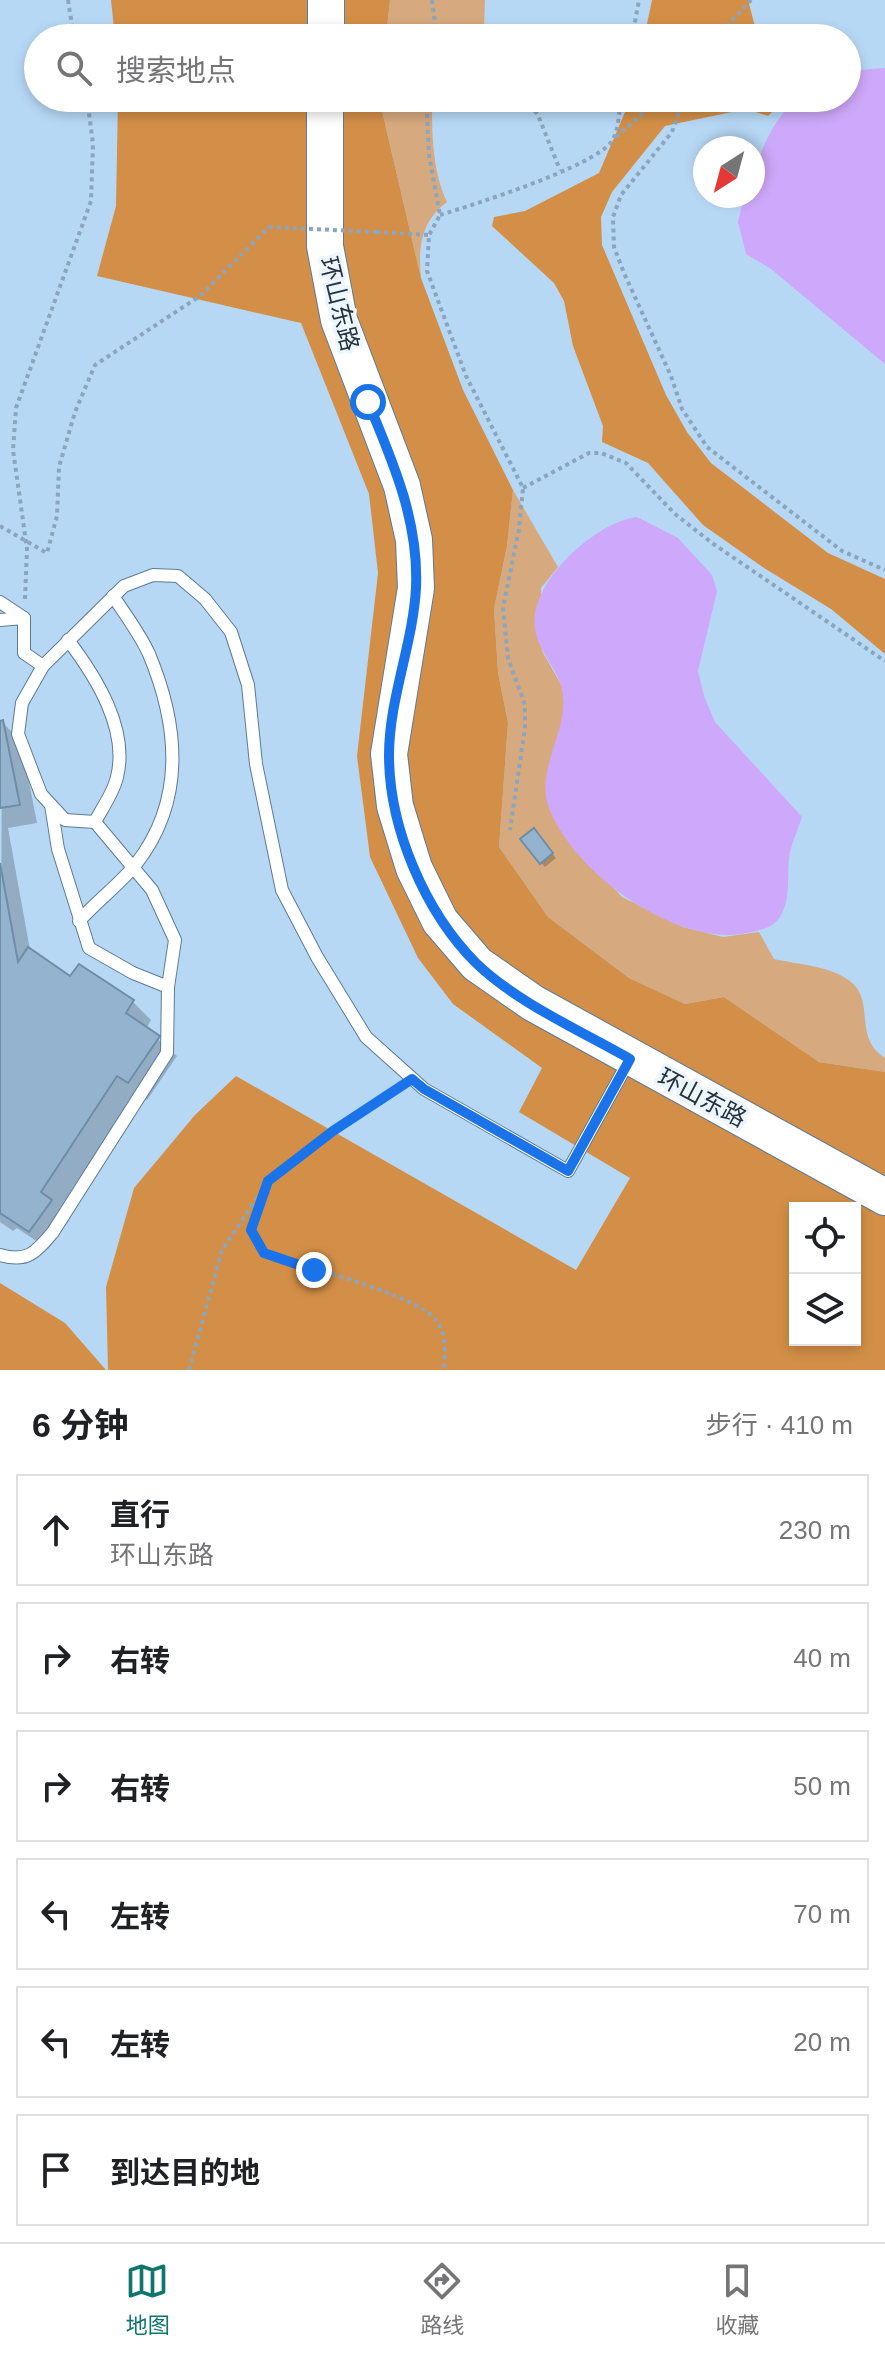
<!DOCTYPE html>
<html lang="zh">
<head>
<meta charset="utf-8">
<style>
  :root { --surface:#fff; --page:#f2f2f2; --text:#202124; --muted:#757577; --line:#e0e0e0; --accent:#0f766e }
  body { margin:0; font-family:Arial,"Noto Sans SC",sans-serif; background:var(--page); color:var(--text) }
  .controls { position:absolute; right:24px; bottom:24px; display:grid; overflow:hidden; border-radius:0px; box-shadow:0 4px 12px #0003 }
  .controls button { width:72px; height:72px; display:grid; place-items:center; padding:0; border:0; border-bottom:2px solid var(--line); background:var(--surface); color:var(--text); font:40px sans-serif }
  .compass { position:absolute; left:693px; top:136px; width:72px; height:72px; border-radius:50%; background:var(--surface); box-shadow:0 4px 12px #0003; rotate:216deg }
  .stop { position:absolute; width:24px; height:24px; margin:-18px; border:6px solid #1a73e8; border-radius:50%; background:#fff }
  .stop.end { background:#1a73e8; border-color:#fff; box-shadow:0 2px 8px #0008 }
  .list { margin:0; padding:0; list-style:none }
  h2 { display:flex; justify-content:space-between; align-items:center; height:104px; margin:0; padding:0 32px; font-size:34px }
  h2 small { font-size:26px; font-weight:400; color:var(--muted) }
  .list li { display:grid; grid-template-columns:52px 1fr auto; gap:24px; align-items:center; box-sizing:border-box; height:112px; margin:0 16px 16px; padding:0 16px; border:2px solid var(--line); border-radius:0px }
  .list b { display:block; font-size:30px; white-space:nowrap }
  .list p { margin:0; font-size:26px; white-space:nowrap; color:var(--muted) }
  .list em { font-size:26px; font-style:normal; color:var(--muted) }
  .icon { flex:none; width:44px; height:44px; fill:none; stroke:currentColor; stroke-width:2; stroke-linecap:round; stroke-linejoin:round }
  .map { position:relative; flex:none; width:885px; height:1370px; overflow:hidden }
  .search { position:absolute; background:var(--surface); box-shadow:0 4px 12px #0003; left:24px; right:24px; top:24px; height:88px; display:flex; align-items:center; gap:20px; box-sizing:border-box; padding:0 28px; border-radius:44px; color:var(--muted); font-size:30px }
  .sheet { height:872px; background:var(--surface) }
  nav { display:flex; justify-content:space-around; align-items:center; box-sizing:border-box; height:112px; border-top:2px solid var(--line); background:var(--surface); font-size:22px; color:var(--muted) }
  nav a { display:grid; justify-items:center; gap:4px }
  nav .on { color:var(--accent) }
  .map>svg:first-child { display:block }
</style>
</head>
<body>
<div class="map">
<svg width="885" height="1370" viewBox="0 0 885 1370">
  <rect width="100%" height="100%" fill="#b7d8f5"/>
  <g fill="#d7a97e">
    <path d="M390,0H485L484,28L469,33L456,29L449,38H386Z"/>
    <path d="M379,98H432C432,133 432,170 447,202C421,222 418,246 421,278Z"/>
    <path d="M513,490L558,567L541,588L542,651L562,686L565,710L547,779L549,808L565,832L622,897L683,927L723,937L759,932L774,959C796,964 828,966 847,979C878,999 851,1036 885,1058V1072L819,1062L724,997L685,1004L629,978L548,917L499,847L508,723L498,672L494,609L507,546Z"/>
  </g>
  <g fill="#d38f47" fill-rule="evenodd">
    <path d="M111,0H390L386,38H115Z"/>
    <path d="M652,0H748L758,38H644Z"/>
    <path d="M118,98H379L421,278L463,390L513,490L507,546L494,609L498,672L508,723L499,847L548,917L629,978L685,1004L724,997L819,1062L885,1072V1370H108L106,1287L134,1188L195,1115L236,1076L576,1270L630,1178L519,1112L542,1068L453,1004L418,958L370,857L357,756L378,573L369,494L301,323L97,276L116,206ZM795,1208H855V1340H795Z"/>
    <path d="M631,98H779L781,103L768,116L746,109L665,126L612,192L601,217L602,245L666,395L687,432L711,463L828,553L885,579V654L831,609L764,568L703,525L648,463L602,442L603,426L573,346L564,301L554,283L492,226L494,217L525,211L599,173Z"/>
    <path d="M0,1283L65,1323L106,1370H0Z"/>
  </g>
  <g fill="#cea8fa">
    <path d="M885,68V364L771,269L746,254L738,222L744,196H753C753,159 771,124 796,98H847V71Z"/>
    <path d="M637,517L678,538L712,575L717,591L698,671L704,696L715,722L802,817C798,829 793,840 790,852C786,873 792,898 780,917C772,929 755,932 742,934C673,944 574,873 549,808C534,768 571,729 562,689C557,668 538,651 535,629C528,583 595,522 637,517Z"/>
  </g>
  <g fill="#0003">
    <path d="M2,722L21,741L37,823L8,828L30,950L71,979L133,1002L151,1020L146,1029L177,1056L147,1100L136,1093L59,1210L69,1220L48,1249L17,1228L13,1231L0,1222Z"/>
    <path d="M538,835L556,858L545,867L541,863Z"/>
  </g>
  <g fill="#93b3cf" stroke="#6e8da7" stroke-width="2">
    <path d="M3,720L20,805L0,808V721Z"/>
    <path d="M534,828L553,853L540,864L520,839Z"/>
    <path d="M0,863L18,962L28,947L70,976L79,964L134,1000L126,1013L160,1036L128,1083L117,1076L41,1192L52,1200L29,1232L0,1213Z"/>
  </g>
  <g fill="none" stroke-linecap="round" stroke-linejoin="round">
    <defs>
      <g id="lane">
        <path d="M0,602L24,618V653L43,666"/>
        <path d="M0,620L24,618"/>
        <path d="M68,640C96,677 129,729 117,777C114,792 102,808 95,822"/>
        <path d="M51,805L58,849L89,948L133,973L168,987"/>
        <path d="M79,921C96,902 122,882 136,864C186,800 179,726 149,654C140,634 125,614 113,596"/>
        <path d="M0,1255C28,1263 36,1252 53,1232L167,1053L168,987L175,940L152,890L95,822L65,820L41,794L18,734L22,703L43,666L124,586L153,575L178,576L205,599L231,632L248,685L256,764L282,890L317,957L366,1037L424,1089L568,1171L630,1059"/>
      </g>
      <g id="secondary">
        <path d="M326,38V0"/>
        <path d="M325,98V246L339,320L402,486L414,540L416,588L389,754L395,806L414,868L440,921L477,964L533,1003L885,1197"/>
      </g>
    </defs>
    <use href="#lane" stroke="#5d7b96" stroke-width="14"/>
    <use href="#secondary" stroke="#5d7b96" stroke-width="38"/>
    <g stroke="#8aa5bd" stroke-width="4" stroke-dasharray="4 4" stroke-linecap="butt">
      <path d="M68,0L74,38"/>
      <path d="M432,0L437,38"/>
      <path d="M632,38L639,0"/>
      <path d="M716,38L751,0"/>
      <path d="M426,98L429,155L440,215L429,235L427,271L466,376L523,488L519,529L503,608L508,658L525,705V728L510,830"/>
      <path d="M525,98L538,115L560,170"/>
      <path d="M684,98L672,132L621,195L613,217L614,247L624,273L671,376L682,409L707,447L842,551L885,570"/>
      <path d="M616,137L660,98"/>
      <path d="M440,215C475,204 594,167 612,141C619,131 619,110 621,98"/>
      <path d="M376,232L429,235"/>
      <path d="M523,488L589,453H601L626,463L675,514L712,543L885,661"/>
      <path d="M0,526L47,553L57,516L59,467L75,412L95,365L200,296L269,227"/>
      <path d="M25,599L27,549L13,450L16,408L91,201L93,144L87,98"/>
      <path d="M400,1086L333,1131L268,1181L251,1230L264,1253C299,1265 419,1295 437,1321C447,1336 445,1354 444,1370"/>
      <path d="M189,1370L222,1250L265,1186"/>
    </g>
    <use href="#lane" stroke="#fff" stroke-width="12"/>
    <use href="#secondary" stroke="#fff" stroke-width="36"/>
    <path stroke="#8aa5bd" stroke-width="4" stroke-dasharray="4 4" stroke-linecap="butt" d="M269,227L376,232"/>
  </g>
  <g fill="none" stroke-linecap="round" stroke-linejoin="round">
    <path stroke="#1a73e8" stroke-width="10" d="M314,1270L264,1253L251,1230L268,1181L333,1131L412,1079L424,1089L568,1171L630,1059C581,1031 516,1002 476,963C425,912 389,828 389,755C389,699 413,644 416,588C419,521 393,462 368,402"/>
  </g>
  <g text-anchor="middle" stroke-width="7" stroke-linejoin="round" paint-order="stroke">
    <g font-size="24" fill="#26333e" stroke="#ecf6fe">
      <text transform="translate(339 304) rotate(76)" y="8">环山东路</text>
      <text transform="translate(702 1098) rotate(28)" y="8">环山东路</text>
    </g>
  </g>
</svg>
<div class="controls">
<button><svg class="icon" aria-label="locate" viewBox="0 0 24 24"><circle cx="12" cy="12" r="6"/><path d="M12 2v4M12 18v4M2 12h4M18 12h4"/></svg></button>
<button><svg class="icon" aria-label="layers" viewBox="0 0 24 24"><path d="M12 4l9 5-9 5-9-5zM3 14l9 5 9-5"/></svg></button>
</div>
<svg class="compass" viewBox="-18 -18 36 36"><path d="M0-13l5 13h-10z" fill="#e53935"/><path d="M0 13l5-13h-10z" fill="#757577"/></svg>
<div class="stop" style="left:368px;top:402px"></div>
<div class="stop end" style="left:314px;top:1270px"></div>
<div class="search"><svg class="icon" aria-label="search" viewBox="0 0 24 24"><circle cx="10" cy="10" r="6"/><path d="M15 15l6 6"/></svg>搜索地点</div>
</div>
<section class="sheet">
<h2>6 分钟<small>步行 · 410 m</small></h2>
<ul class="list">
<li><svg class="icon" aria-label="ahead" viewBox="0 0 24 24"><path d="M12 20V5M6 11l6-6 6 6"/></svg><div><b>直行</b><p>环山东路</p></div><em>230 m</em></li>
<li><svg class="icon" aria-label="right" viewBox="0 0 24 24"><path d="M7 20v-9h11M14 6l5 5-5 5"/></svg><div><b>右转</b></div><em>40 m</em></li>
<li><svg class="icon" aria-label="right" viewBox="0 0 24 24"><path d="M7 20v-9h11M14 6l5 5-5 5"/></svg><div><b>右转</b></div><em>50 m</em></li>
<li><svg class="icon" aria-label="left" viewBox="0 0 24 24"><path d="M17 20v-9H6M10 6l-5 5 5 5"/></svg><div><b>左转</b></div><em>70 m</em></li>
<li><svg class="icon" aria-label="left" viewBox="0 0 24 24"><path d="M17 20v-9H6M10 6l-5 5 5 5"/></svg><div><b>左转</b></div><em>20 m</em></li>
<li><svg class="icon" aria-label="arrive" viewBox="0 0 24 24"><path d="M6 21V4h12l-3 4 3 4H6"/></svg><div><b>到达目的地</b></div></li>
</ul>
</section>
<nav>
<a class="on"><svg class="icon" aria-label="map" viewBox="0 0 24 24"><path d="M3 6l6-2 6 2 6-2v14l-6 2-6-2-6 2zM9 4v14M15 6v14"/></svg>地图</a>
<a><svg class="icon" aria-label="directions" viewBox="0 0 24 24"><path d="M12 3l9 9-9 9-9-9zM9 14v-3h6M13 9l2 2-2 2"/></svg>路线</a>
<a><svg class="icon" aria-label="saved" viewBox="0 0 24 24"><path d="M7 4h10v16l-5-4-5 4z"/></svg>收藏</a>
</nav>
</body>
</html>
